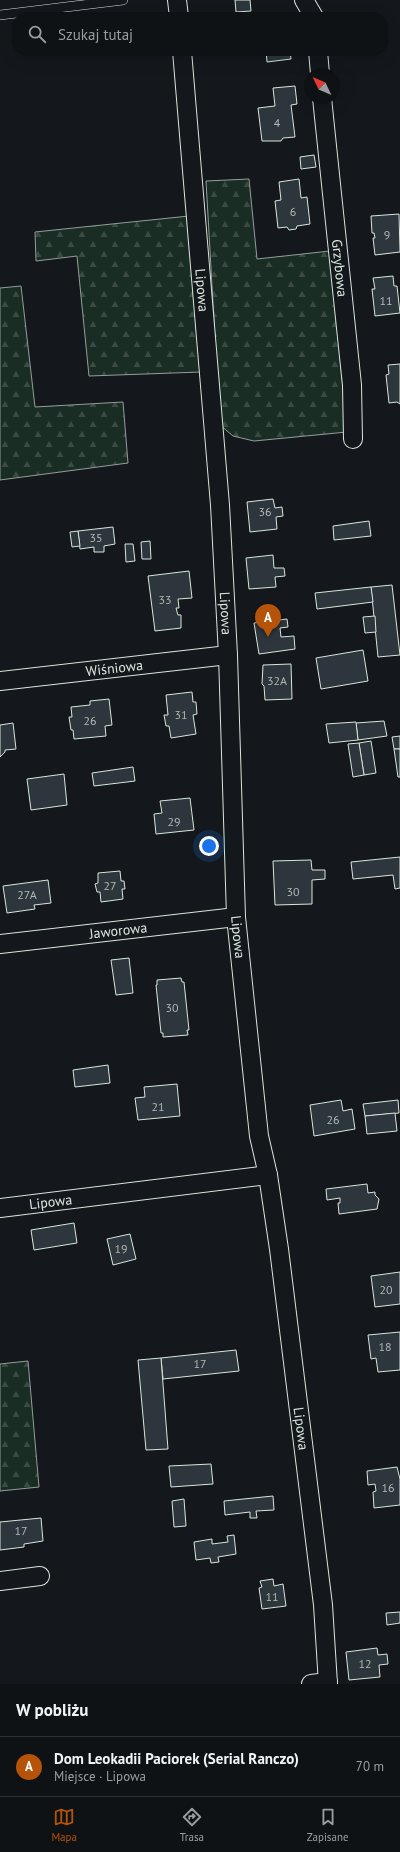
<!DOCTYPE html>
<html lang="pl">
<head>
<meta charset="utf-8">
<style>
  :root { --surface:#0f1215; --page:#181b1e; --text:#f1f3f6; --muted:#9b9ea0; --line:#2f3234; --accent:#b45309 }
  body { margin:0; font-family:"PT Sans",sans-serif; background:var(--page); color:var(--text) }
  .compass { position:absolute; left:304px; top:68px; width:36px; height:36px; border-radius:50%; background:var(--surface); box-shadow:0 4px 16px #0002; rotate:314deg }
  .you { position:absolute; left:209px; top:846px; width:14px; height:14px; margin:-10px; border:3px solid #fff; border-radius:50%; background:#1a73e8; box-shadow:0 0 0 6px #1a73e833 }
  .badge { display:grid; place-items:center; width:26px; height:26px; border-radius:50%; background:var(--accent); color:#fff; font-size:13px; font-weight:700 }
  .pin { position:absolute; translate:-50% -33px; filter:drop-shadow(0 1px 2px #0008) }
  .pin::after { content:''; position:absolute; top:21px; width:14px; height:12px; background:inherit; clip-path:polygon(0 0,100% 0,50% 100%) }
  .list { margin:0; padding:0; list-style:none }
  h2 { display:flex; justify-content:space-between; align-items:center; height:52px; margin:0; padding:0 16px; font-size:17px }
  h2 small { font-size:13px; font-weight:400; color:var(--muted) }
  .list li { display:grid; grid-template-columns:26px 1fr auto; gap:12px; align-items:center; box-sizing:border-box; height:60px; padding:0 16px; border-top:1px solid var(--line) }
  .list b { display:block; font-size:15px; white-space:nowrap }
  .list p { margin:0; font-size:13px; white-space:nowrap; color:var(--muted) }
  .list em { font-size:13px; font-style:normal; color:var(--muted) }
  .icon { flex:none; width:22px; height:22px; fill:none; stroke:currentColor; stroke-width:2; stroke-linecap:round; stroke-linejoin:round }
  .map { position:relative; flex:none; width:400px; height:1684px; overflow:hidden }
  .search { position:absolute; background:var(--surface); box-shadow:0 4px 16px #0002; left:12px; right:12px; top:12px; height:44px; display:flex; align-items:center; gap:10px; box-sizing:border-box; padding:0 14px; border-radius:16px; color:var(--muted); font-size:15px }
  .sheet { height:112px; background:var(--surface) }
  nav { display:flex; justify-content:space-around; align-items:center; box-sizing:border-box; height:56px; border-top:1px solid var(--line); background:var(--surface); font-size:11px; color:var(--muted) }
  nav a { display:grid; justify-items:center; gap:2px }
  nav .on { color:var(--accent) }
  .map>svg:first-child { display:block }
</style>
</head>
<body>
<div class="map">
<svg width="400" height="1684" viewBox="0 0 400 1684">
  <defs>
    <pattern id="forest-firs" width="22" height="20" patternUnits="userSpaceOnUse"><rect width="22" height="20" fill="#1a2d24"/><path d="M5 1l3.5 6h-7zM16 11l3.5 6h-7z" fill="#3b4b43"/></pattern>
  </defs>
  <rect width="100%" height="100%" fill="#14181c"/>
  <g fill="url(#forest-firs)" stroke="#939e99">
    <path d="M249,179L257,259L330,251L347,432L254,441L233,436L220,425L206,181Z"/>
    <path d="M189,216L201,372L89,376L77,256L36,261L35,232Z"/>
    <path d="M21,286L35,407L123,402L128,463L0,480V288Z"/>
    <path d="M28,1361L39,1487L0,1491V1364Z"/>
  </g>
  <g fill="#2c363c" stroke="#d8e6dc">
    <path d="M235,0H250L251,11L236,12Z"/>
    <path d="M266,51H292H290L291,59L267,62Z"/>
    <path d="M295,86L297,104L291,105L295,137L283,138L281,141H262L258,108L275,106L273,88Z"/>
    <path d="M314,155L316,167L301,169L300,157Z"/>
    <path d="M299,179L301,198L307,197L310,224L297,226L296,229L289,230L287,227L278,228L275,201L281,200L279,182Z"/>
    <path d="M399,214L400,252L375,255L373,238H375L374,233H372L371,216Z"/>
    <path d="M393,276L394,286H397L400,313L375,316L372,289H375L373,278Z"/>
    <path d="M400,364V404L397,402L389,403L386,375L389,374L388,365Z"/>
    <path d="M273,499L275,508L282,507L283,516L276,517L277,529L250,532L247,502Z"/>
    <path d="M369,521L371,536L334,540L333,526Z"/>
    <path d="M113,527L115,544L104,546V552H94V547L80,549L78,531Z"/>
    <path d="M78,531L80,546L72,547L70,532Z"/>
    <path d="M150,541L151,559H142L141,542Z"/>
    <path d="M125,544H133L135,561L126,562Z"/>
    <path d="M273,555L274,568H284L285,576L275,577L276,587L249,589L246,558Z"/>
    <path d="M189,571L192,598L178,599L179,608H176L178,615H181V628L155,631L148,576Z"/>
    <path d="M392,585L400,655L378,657L371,587Z"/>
    <path d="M371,587L373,602L317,609L315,593Z"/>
    <path d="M375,616L376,632L365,633L363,617Z"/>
    <path d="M287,619L288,627L280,628L281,637L294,636L295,649L259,654L254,623Z"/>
    <path d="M363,650L368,681L321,689L316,658Z"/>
    <path d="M291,664L292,699L265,700L264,686L262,684L263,665Z"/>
    <path d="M192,692L193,702H196L197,714L193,715L196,734L171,738L169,726H166L164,715H168L166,695Z"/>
    <path d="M109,699L112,725L105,726L106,736L74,739L73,730H71L69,717H72L71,707L90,705V701Z"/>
    <path d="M384,721L387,736L358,740L356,723Z"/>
    <path d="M356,722L358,740L329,743L326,724Z"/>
    <path d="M13,723L16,749L5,750V752L0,757V725Z"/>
    <path d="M400,736V749H394L392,737Z"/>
    <path d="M371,741L376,773L364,775L359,743Z"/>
    <path d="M359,743L364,775L353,777L348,744Z"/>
    <path d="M394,749H400V777H398Z"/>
    <path d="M133,767L135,781L94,786L92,773Z"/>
    <path d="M64,774L67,805L31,810L27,779Z"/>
    <path d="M190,798L194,830L156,834L154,814L162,813L160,801Z"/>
    <path d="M400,857V888L395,889L393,875L353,879L351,862Z"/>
    <path d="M311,860L312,870H325V879L312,880V904L275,905L273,861Z"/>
    <path d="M120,871L121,881H124L125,889H122L123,899L101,902L100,892H97L95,884L98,883V873Z"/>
    <path d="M48,880L51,903L34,905L35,909L7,913L3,886Z"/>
    <path d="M129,958L133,993L116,995L111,960Z"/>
    <path d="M181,978L182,982H184L189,1030H187L188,1035L163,1037V1033H161L156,985H157V980Z"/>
    <path d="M108,1065L110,1083L75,1087L73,1070Z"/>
    <path d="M177,1084L180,1116L138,1120L135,1098L145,1097L144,1087Z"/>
    <path d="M341,1100L343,1111L352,1109L355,1129L314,1136L310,1105Z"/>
    <path d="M398,1100L399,1113L365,1116L363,1104Z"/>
    <path d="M395,1113L397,1131L367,1134L365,1116Z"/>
    <path d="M367,1184L368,1193L375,1192V1195L379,1199L377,1209L339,1214L338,1203H340V1198L327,1200L326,1189Z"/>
    <path d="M74,1223L77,1243L34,1250L31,1230Z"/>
    <path d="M130,1234L136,1259L113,1265L107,1239Z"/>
    <path d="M400,1272V1304L375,1307L371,1276Z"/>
    <path d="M400,1332V1370L378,1372L376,1358L371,1359L368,1335Z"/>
    <path d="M236,1350L239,1371L163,1379L161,1358Z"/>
    <path d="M161,1358L168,1449L146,1450L138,1360Z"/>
    <path d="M211,1464L213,1484L171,1487L169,1466Z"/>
    <path d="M397,1467L400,1479V1505L374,1508L373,1492L376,1491L375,1484L368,1485L367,1471Z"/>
    <path d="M273,1496L274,1510L256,1511L257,1518H250V1512L225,1515L224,1501Z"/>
    <path d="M184,1499L186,1526L174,1527L172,1501Z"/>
    <path d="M41,1518L43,1541L24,1544V1547L0,1550V1522Z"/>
    <path d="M234,1535L236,1554L218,1557L219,1562L211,1563L210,1558L196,1560L194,1542L212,1539V1544L228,1542L227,1536Z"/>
    <path d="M273,1579L274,1586L283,1584L286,1606L262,1609L259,1588L262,1587L260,1581Z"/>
    <path d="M400,1612V1623L387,1625L386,1613Z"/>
    <path d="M377,1648L378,1655L387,1654L388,1664L379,1665L380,1677L349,1680L346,1652Z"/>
  </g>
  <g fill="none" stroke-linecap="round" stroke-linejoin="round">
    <defs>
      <path id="service" d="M0,15L123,0"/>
      <g id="minor">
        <path d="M177,0L179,17"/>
        <path d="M304,0L314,17"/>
        <path id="s1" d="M182,51L220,505L228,655L236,917L259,1136L268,1175L279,1249L323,1605L328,1684"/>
        <path d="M318,51L320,74"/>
        <path id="s2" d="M322,98L352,385L353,439"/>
        <path id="s3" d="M0,681L228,655"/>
        <path id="s4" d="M0,944L236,917"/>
        <path id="s5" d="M0,1208L268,1175"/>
        <path d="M0,1581L40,1576"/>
        <path d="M311,1684L328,1682"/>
      </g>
    </defs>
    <use href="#service" stroke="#d8e6dc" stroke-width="10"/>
    <use href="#minor" stroke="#d8e6dc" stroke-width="20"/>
    <use href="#service" stroke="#14181c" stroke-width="9"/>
    <use href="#minor" stroke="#14181c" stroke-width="18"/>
  </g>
  <g text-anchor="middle" stroke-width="3" stroke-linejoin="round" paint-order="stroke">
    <g font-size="12" fill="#adbab4">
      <text x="277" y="127">4</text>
      <text x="293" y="216">6</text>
      <text x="387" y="239">9</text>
      <text x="386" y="305">11</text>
      <text x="265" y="516">36</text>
      <text x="96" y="542">35</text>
      <text x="165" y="604">33</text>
      <text x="277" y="685">32A</text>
      <text x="181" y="719">31</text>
      <text x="90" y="725">26</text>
      <text x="174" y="826">29</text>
      <text x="110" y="890">27</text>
      <text x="293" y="896">30</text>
      <text x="27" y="899">27A</text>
      <text x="172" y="1012">30</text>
      <text x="158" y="1111">21</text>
      <text x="333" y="1124">26</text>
      <text x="121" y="1253">19</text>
      <text x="386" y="1294">20</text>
      <text x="385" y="1351">18</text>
      <text x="200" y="1368">17</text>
      <text x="388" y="1492">16</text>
      <text x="21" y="1535">17</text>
      <text x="272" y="1601">11</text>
      <text x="365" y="1668">12</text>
    </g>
    <g font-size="14" fill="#d8e6dc" stroke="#14181c">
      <text dy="5" stroke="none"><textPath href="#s2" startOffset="171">Grzybowa</textPath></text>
      <text dy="5" stroke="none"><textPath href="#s1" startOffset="240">Lipowa</textPath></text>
      <text dy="5" stroke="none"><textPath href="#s1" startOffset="564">Lipowa</textPath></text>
      <text dy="5" stroke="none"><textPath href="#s3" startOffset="115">Wiśniowa</textPath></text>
      <text dy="5" stroke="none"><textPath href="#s4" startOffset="119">Jaworowa</textPath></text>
      <text dy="5" stroke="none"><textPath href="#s1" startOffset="888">Lipowa</textPath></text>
      <text dy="5" stroke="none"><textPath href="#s5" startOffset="51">Lipowa</textPath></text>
      <text dy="5" stroke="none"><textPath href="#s1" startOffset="1384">Lipowa</textPath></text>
    </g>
  </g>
</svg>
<svg class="compass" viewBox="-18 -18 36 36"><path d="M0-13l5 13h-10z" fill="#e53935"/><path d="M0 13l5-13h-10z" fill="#9b9ea0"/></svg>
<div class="you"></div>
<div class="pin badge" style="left:268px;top:637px">A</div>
<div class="search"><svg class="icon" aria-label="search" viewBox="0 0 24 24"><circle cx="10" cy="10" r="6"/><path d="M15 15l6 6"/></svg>Szukaj tutaj</div>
</div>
<section class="sheet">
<h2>W pobliżu<small></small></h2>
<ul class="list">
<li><span class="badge">A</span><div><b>Dom Leokadii Paciorek (Serial Ranczo)</b><p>Miejsce · Lipowa</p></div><em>70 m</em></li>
</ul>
</section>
<nav>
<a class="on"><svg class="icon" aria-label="map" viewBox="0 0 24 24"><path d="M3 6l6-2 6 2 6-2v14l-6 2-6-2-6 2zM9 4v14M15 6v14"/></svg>Mapa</a>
<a><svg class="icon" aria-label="directions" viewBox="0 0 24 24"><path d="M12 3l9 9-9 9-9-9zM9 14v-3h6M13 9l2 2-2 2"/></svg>Trasa</a>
<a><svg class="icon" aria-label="saved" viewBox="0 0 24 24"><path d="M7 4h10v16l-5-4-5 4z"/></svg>Zapisane</a>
</nav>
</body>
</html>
